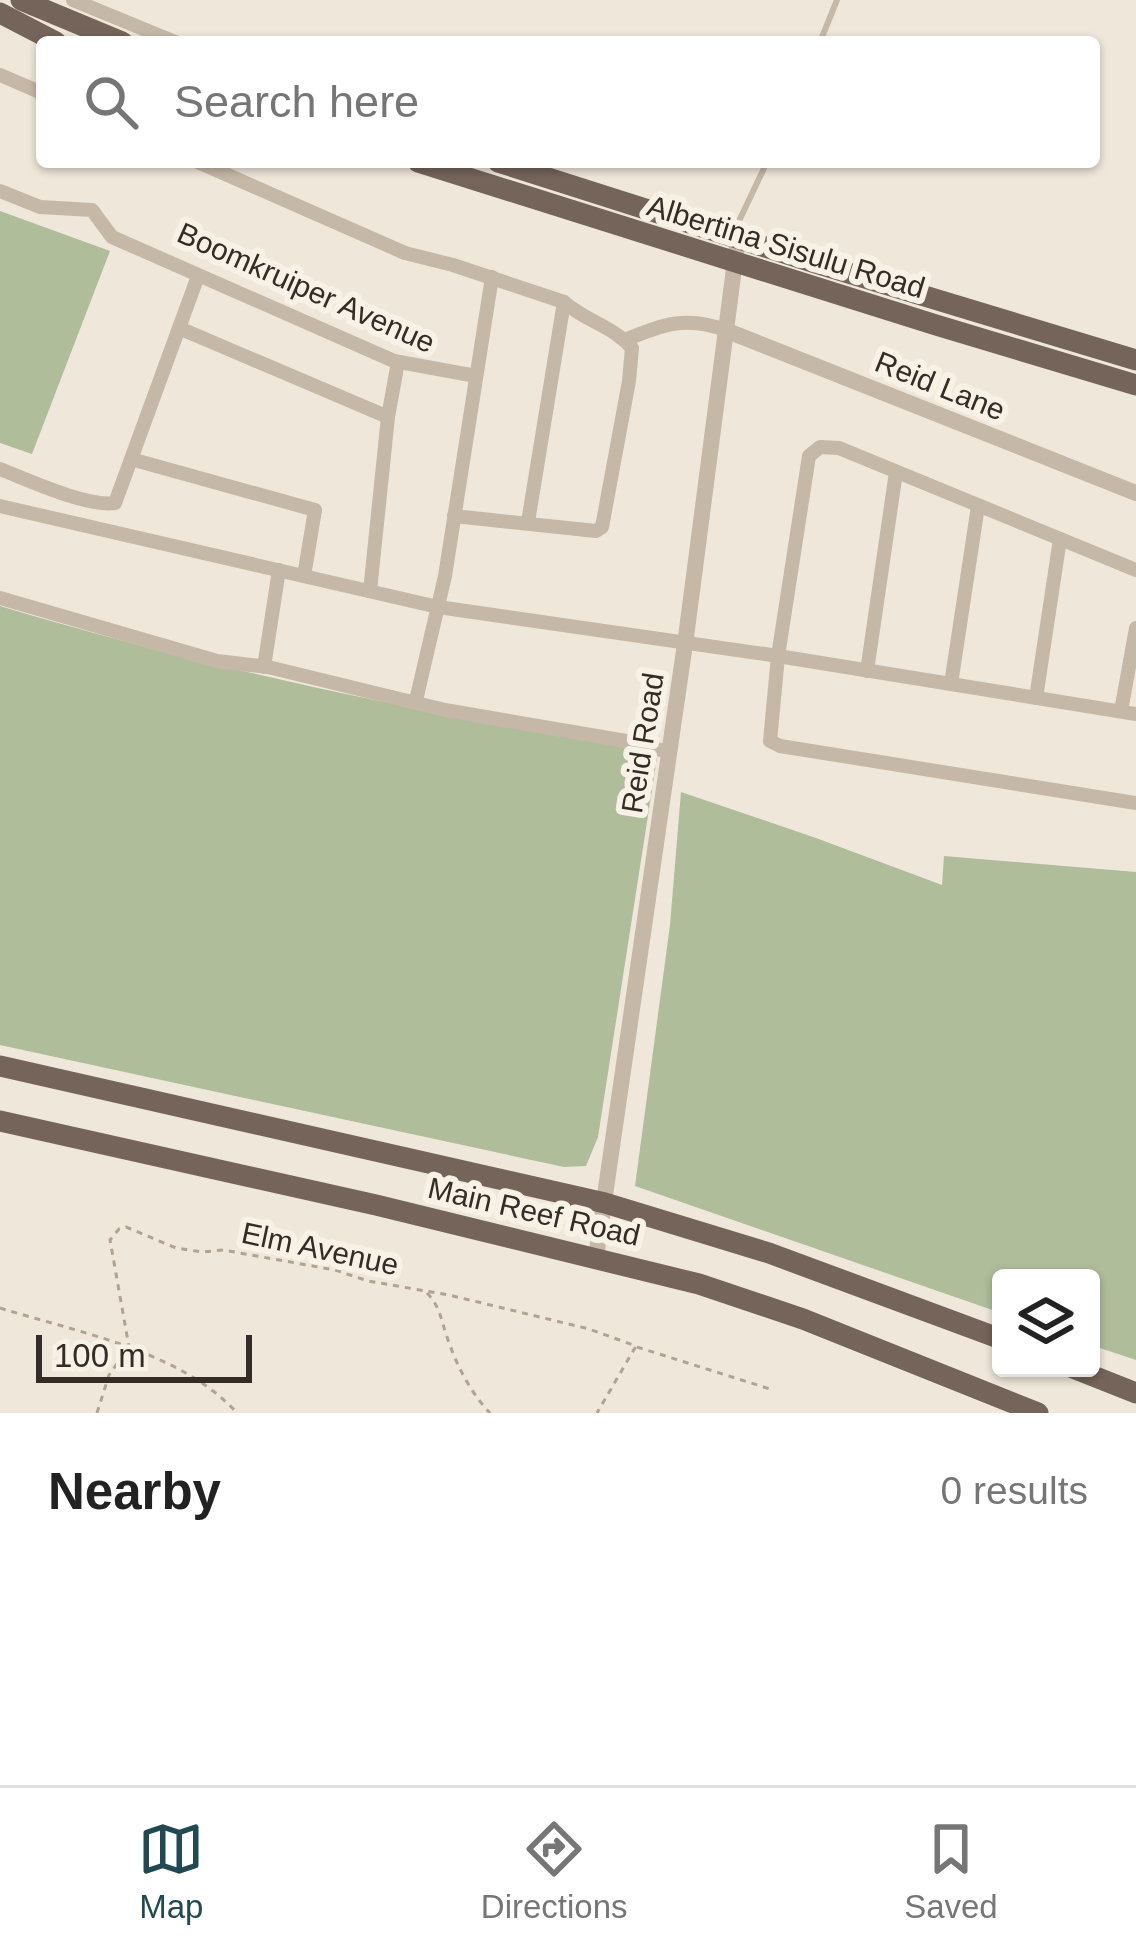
<!DOCTYPE html>
<html lang="en">
<head>
<meta charset="utf-8">
<style>
  :root { --surface:#fff; --page:#f6f6f6; --text:#222; --muted:#767676; --line:#e0e0e0; --accent:#204951 }
  body { margin:0; font-family:Arial,sans-serif; background:var(--page); color:var(--text) }
  .controls { position:absolute; right:36px; bottom:36px; display:grid; overflow:hidden; border-radius:12px; box-shadow:0 3px 9px #0004 }
  .controls button { width:108px; height:108px; display:grid; place-items:center; padding:0; border:0; border-bottom:3px solid var(--line); background:var(--surface); color:var(--text); font:60px sans-serif }
  .scale { position:absolute; left:36px; bottom:30px; width:216px; box-sizing:border-box; padding-left:12px; border:6px solid #332c27; border-top:0; font-size:33px; line-height:42px; white-space:nowrap; color:#332c27; -webkit-text-stroke:9px #f7f1e6; paint-order:stroke }
  .list { margin:0; padding:0; list-style:none }
  h2 { display:flex; justify-content:space-between; align-items:center; height:156px; margin:0; padding:0 48px; font-size:51px }
  h2 small { font-size:39px; font-weight:400; color:var(--muted) }
  .icon { flex:none; width:66px; height:66px; fill:none; stroke:currentColor; stroke-width:2; stroke-linecap:round; stroke-linejoin:round }
  .map { position:relative; flex:none; width:1136px; height:1413px; overflow:hidden }
  .search { position:absolute; background:var(--surface); box-shadow:0 3px 9px #0004; left:36px; right:36px; top:36px; height:132px; display:flex; align-items:center; gap:30px; box-sizing:border-box; padding:0 42px; border-radius:12px; color:var(--muted); font-size:45px }
  .sheet { height:372px; background:var(--surface) }
  nav { display:flex; justify-content:space-around; align-items:center; box-sizing:border-box; height:168px; border-top:3px solid var(--line); background:var(--surface); font-size:33px; color:var(--muted) }
  nav a { display:grid; justify-items:center; gap:6px }
  nav .on { color:var(--accent) }
  .map>svg:first-child { display:block }
</style>
</head>
<body>
<div class="map">
<svg width="1136" height="1413" viewBox="0 0 1136 1413">
  <rect width="100%" height="100%" fill="#efe7da"/>
  <g fill="#afbd9b">
    <path d="M0,211L110,251L32,454L0,443Z"/>
    <path d="M0,606C216,671 436,716 658,751L598,1137L586,1166L564,1167L0,1045Z"/>
    <path d="M681,792L816,838L942,885L944,856L1136,872V1360L1091,1345V1278H1001V1313L635,1186L670,925Z"/>
  </g>
  <g fill="none" stroke-linecap="round" stroke-linejoin="round">
    <g stroke="#b1a291" stroke-width="3" stroke-dasharray="6 6" stroke-linecap="butt">
      <path d="M427,1293C440,1306 441,1320 447,1337C456,1364 470,1392 490,1413"/>
      <path d="M0,1308C77,1332 181,1351 237,1413"/>
      <path d="M637,1347L770,1389"/>
      <path d="M97,1413L109,1375L129,1347L110,1240L119,1229L126,1227L176,1248L202,1252L223,1250L335,1270L368,1281L449,1295L589,1329L636,1346L597,1413"/>
    </g>
    <g stroke="#c6b8a7" stroke-width="6">
      <path d="M820,42L837,0"/>
      <path d="M738,236L739,221L767,162"/>
    </g>
    <g stroke="#c6b8a7" stroke-width="14">
      <path d="M73,0L175,42"/>
      <path d="M0,75L42,93"/>
      <path d="M198,162L405,253L453,265L564,302C585,321 613,326 632,348L629,381L602,527L596,531L454,516"/>
      <path d="M0,191L40,207L92,210L112,237L394,361L476,376"/>
      <path d="M179,328L388,417"/>
      <path d="M625,340C661,325 686,315 725,330"/>
      <path d="M131,459L315,510L304,576"/>
      <path d="M0,469C28,480 86,507 115,503L198,276"/>
      <path d="M0,506L438,607L778,656L809,456L820,447L839,448L1136,570"/>
      <path d="M528,522L564,302"/>
      <path d="M370,591L388,417L398,362"/>
      <path d="M0,598L217,661L268,667L445,710L626,741L669,752"/>
      <path d="M264,667L279,570"/>
      <path d="M867,671L896,472"/>
      <path d="M951,684L978,506"/>
      <path d="M417,696L445,576L492,277"/>
      <path d="M1036,698L1060,539"/>
      <path d="M1121,711L1136,628"/>
      <path d="M1136,714L778,656L770,741L780,746L1136,803"/>
    </g>
    <g stroke="#c6b8a7" stroke-width="16">
      <path d="M725,330L1136,493"/>
      <path d="M596,1257L686,637L738,238"/>
    </g>
    <g stroke="#746459" stroke-width="21">
      <path d="M21,0L122,42"/>
      <path d="M0,13L56,42"/>
      <path d="M418,162L936,325L1136,385"/>
      <path d="M498,162L812,262L1136,360"/>
      <path d="M0,1066L605,1203L769,1253L1001,1339"/>
      <path d="M0,1121L376,1205L699,1284L803,1319L1038,1413"/>
      <path d="M1073,1368L1136,1393"/>
    </g>
  </g>
  <g text-anchor="middle" stroke-width="12" stroke-linejoin="round" paint-order="stroke">
    <g font-size="30" fill="#332c27" stroke="#f7f1e6">
      <text transform="translate(786 247) rotate(17)" y="10">Albertina Sisulu Road</text>
      <text transform="translate(306 288) rotate(24)" y="10">Boomkruiper Avenue</text>
      <text transform="translate(940 386) rotate(22)" y="10">Reid Lane</text>
      <text transform="translate(643 743) rotate(-81)" y="10">Reid Road</text>
      <text transform="translate(534 1212) rotate(13)" y="10">Main Reef Road</text>
      <text transform="translate(320 1249) rotate(12)" y="10">Elm Avenue</text>
    </g>
  </g>
</svg>
<div class="controls">
<button><svg class="icon" aria-label="layers" viewBox="0 0 24 24"><path d="M12 4l9 5-9 5-9-5zM3 14l9 5 9-5"/></svg></button>
</div>
<div class="scale">100 m</div>
<div class="search"><svg class="icon" aria-label="search" viewBox="0 0 24 24"><circle cx="10" cy="10" r="6"/><path d="M15 15l6 6"/></svg>Search here</div>
</div>
<section class="sheet">
<h2>Nearby<small>0 results</small></h2>
<ul class="list">
</ul>
</section>
<nav>
<a class="on"><svg class="icon" aria-label="map" viewBox="0 0 24 24"><path d="M3 6l6-2 6 2 6-2v14l-6 2-6-2-6 2zM9 4v14M15 6v14"/></svg>Map</a>
<a><svg class="icon" aria-label="directions" viewBox="0 0 24 24"><path d="M12 3l9 9-9 9-9-9zM9 14v-3h6M13 9l2 2-2 2"/></svg>Directions</a>
<a><svg class="icon" aria-label="saved" viewBox="0 0 24 24"><path d="M7 4h10v16l-5-4-5 4z"/></svg>Saved</a>
</nav>
</body>
</html>
